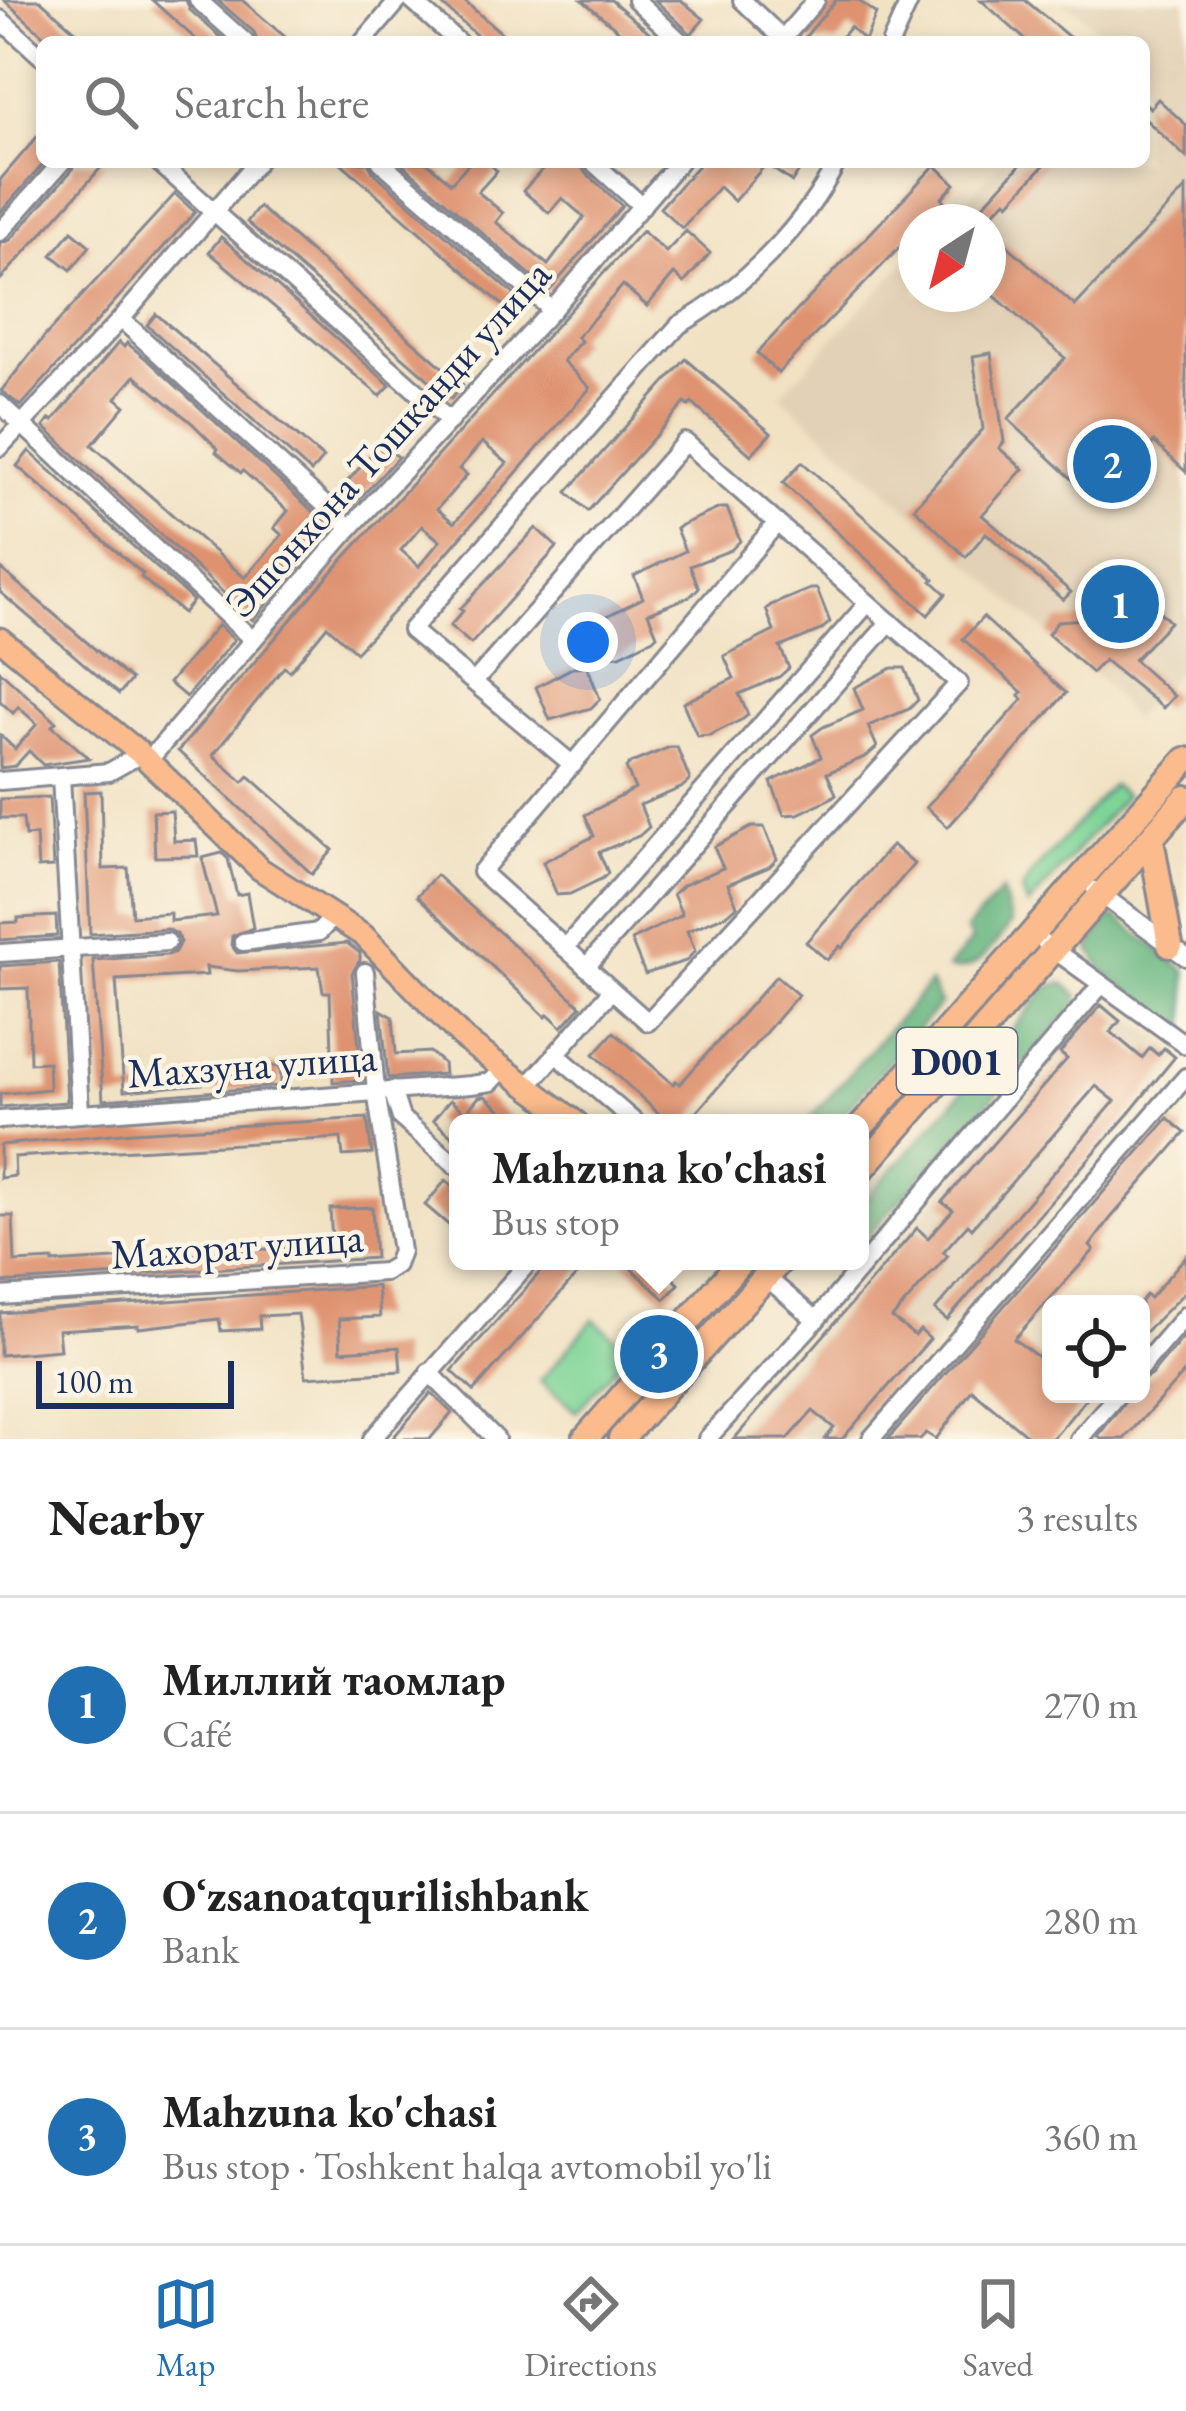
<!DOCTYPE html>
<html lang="en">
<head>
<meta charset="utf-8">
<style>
  :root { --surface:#fff; --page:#f6f6f6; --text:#222; --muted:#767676; --line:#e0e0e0; --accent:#1f6fb2 }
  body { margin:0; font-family:"EB Garamond",serif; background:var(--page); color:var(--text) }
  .controls { position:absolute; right:36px; bottom:36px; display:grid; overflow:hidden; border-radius:18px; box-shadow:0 6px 18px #0003 }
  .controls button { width:108px; height:108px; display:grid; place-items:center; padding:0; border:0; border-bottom:3px solid var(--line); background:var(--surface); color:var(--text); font:60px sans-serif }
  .compass { position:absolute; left:898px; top:204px; width:108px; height:108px; border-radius:50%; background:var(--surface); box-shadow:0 6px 18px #0003; rotate:216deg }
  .scale { position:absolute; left:36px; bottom:30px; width:198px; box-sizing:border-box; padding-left:12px; border:6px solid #1b2f5e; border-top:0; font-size:33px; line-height:42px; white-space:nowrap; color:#1b2f5e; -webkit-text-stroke:9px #fcf5e5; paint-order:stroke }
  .you { position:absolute; left:588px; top:642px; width:42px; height:42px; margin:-30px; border:9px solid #fff; border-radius:50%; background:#1a73e8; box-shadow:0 0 0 18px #1a73e833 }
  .badge { display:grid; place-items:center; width:78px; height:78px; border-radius:50%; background:var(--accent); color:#fff; font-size:39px; font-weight:700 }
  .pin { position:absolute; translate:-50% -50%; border:6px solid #fff; box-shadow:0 3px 12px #0006 }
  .popup { position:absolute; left:449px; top:1114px; width:420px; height:156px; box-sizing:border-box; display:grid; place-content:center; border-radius:18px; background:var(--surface); filter:drop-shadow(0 3px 9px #0005); font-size:39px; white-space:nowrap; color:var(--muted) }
  .popup b { font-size:45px; color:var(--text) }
  .popup::after { content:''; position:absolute; left:50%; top:100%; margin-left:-24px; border:24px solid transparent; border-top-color:var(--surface) }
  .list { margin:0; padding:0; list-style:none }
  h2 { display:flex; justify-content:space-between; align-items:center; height:156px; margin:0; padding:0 48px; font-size:51px }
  h2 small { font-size:39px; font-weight:400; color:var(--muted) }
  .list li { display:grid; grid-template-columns:78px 1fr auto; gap:36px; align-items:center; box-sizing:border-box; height:216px; padding:0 48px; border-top:3px solid var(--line) }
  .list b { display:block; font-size:45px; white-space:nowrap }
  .list p { margin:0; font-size:39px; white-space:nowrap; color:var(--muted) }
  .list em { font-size:39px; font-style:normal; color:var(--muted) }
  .icon { flex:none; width:66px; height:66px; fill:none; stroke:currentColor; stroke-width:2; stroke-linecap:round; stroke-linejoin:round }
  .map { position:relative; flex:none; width:1186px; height:1439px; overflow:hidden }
  .search { position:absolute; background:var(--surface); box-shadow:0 6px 18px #0003; left:36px; right:36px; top:36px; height:132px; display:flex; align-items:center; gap:30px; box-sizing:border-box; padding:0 42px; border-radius:18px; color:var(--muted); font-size:45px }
  .sheet { height:804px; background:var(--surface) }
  nav { display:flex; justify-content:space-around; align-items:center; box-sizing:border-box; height:168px; border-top:3px solid var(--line); background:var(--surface); font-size:33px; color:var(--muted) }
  nav a { display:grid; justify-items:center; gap:6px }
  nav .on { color:var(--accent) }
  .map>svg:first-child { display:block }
</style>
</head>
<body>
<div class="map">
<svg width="1186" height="1439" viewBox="0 0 1186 1439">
  <rect width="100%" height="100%" fill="#fcf5e5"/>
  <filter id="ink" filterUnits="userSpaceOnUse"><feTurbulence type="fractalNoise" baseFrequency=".00833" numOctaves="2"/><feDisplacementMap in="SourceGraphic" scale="24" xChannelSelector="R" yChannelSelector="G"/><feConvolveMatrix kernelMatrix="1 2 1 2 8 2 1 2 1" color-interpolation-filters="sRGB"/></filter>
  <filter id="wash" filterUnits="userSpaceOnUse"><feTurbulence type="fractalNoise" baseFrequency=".004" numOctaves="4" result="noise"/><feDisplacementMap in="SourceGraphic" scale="48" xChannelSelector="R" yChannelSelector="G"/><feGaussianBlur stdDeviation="2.7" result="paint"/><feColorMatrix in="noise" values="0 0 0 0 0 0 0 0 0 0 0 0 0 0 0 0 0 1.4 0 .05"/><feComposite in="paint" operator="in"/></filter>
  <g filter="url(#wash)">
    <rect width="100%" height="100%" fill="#f1e2c4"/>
    <g fill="#e2d1b6">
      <path d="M1062,0H1186V662L1132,719L1107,686L780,395L916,251V294H988V222H944L1001,162H1144V42H1115Z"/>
      <path d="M1097,992L1184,1058L855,1439H725L1048,1071L1041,1060Z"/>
    </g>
    <g fill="#7ed497" stroke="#4c827a" stroke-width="3">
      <path d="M1112,785L1125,796L1028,906L1022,891L1030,876Z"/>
      <path d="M594,1319L630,1351L576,1412L540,1381Z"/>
    </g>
    <g fill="#66b680" stroke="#40726f" stroke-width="3">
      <path d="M1002,891L1011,924C994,944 978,975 948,968L972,940L966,930Z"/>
      <path d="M1116,917L1186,971V1034L1103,971L1090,949L1107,920Z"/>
      <path d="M930,983L940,1004L835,1123H806Z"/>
      <path d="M1063,983L1079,996L1075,1007L860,1244V1205L949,1107L1048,986Z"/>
    </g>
    <g id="blocks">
      <g fill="#de926f" fill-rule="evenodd">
        <path d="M4,0H40L88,42H51Z"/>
        <path d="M152,0H186L190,10L226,42H199Z"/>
        <path d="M217,0H242L291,42H257L254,32Z"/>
        <path d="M437,0H463L505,36L500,42H484Z"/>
        <path d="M582,0H611L661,42H632Z"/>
        <path d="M655,0H681L704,19L691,34Z"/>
        <path d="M836,0H858L876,14L865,41L850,27L837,42H801Z"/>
        <path d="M981,0H1025L1075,42H1028Z"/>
        <path d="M1158,99L1186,125V157L1144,118V102L1150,108Z"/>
        <path d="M42,131L45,162L0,213V180Z"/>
        <path d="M74,162H106L0,280V244L10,240L72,170Z"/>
        <path d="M340,162H368L373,172L515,295L505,307Z"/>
        <path d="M400,162H427L451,183L470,162H488L497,171L478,192L503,213L496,222L548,265L584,217L562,198L549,213L523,191L549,162H580L584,171L622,206L549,291Z"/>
        <path d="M701,162H805L792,182L766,164L734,201L719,187L682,228L660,208Z"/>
        <path d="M1023,162H1047L1009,203L1006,200L984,222L975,214Z"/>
        <path d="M935,165L955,184L942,198L944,200L927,219L916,222L900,247L778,373L757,353Z"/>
        <path d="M1186,188V472L1154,442L1098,503L1008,419L1065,358L988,290V228L1075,306Z"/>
        <path d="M175,194L195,212L21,406L1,391L45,336Z"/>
        <path d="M259,207L463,385L451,399L247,222Z"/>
        <path d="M72,231L90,246L71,270L52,255Z"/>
        <path d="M642,231L666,252L686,231L710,253L684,283L674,274L647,306L623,285L577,337L581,341L563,361L590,388L433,569L356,652L327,626L290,671L284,667L213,755L243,782L249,776L333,850L312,874L178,751L338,565ZM482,442L507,463L454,523L437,509L467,475L459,469ZM422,526L440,541L419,566L401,550Z"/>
        <path d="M221,237L390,385L380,396L209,252Z"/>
        <path d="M156,314L323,458L311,472L147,325Z"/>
        <path d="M119,342L124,347L127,343L150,362L332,529L253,620L44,427L50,419L53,421ZM135,376L192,423L218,449L216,452L241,473L243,471L288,511L274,528L282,535L245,578L92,445L125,406L116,398Z"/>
        <path d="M991,353L1004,442L999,448L1023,469L982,515L1071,592L1063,600L986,533L966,557L914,508L983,429L973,356Z"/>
        <path d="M686,359L771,433L751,455L692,403L689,406L685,403L588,511L567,492Z"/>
        <path d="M381,443L398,457L351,508L335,496Z"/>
        <path d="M29,451L193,601L183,613L141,577L143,574L17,466Z"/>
        <path d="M802,462L934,579L932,581L946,594L928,615L783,483Z"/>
        <path d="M720,508H727L740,541L731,550L690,566L699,588L689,597L648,613L657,635L653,639L620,655L607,656L593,623L643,598L634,576L685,551L676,529L681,525Z"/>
        <path d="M536,528L557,547L471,644L450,626L463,611L460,609Z"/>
        <path d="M0,568L131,680L119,694L0,592Z"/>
        <path d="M1118,570L1170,622L1134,660L1174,696L1163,708L1104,660L1092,673L1048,634L1058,621L1085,619L1081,615L1092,606L1087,601Z"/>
        <path d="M810,589H817L830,622L821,630L780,647L789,668L779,677L739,694L748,715L743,719L710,735L697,736L683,703L734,678L724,656L774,631L766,609L771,605Z"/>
        <path d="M983,617L1066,693L948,827L926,807L1023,699L1019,695L1022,692L963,639Z"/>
        <path d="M218,625L234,640L186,697L169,683Z"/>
        <path d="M587,666L600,699L591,708L550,720L536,687L574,667Z"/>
        <path d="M892,668H905L918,700L909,709L868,726L877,747L867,756L827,773L836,794L831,798L798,814L784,815L771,782L821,757L812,735L823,727L863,710L854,688Z"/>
        <path d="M0,671L56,722L52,726L89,758L43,765L29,751L15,766L0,768V735L15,749L37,724L18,707L13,713L0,701Z"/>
        <path d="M670,747H677L690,780L681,788L640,805L649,827L639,836L599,852L608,873L603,878L570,894L557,895L543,862L594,836L585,815L635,789L626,768L631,763Z"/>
        <path d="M101,791L103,869L128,868L132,916L170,913V921L217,916L202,858L222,853L228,859L237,895L247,893L253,928L232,936L231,945L237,953L347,943L360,953V960L352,973L362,1080L333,1082L330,992H323L319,967L238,971L206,967L207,975L116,980L124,1091L202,1084L201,1076L252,1074V1067L280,1066L281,1086L103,1100L93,960L168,955L175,952L180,942L177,934L167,929L90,934L84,792Z"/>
        <path d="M49,797L53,867L38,868L36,835L25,836L23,818H0V799Z"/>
        <path d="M172,811L174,841L196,840L198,856L155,857L153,812Z"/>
        <path d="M752,827H764L777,859L769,867L728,884L737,906L728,914L687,931L695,951L686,961L645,974L631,940L682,915L673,894L683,885L723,868L714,847Z"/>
        <path d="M892,845L914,864L842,948L840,946L827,960L806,942Z"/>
        <path d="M436,875L581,1006L562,1027L548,1014L546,1017L417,896Z"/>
        <path d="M56,916L57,936L0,940V923L18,922V918Z"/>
        <path d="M59,962L67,1102L0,1107V1094L49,1089L48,1062L30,1063L28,988L0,989V966Z"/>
        <path d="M776,976L798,995L687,1123H669L594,1054L614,1032L673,1084L676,1081L680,1084Z"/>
        <path d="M1101,1005L1120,1021L1111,1032L1142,1058L1150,1048L1158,1055L1164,1048L1175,1057L1130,1112L947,1320L935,1310L1115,1101L1096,1086L972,1228L968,1224L943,1252L948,1255L892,1318L915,1336L920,1330L930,1339L842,1439H825L834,1428L813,1411L788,1439H734L917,1228L928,1238L953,1210L942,1202L1067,1059L1060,1053Z"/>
        <path d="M381,1010L393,1017L396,1054L430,1052L443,1063L444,1074L388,1078Z"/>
        <path d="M485,1096L516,1123H458V1141L433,1120L450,1100L465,1113L479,1097Z"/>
        <path d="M367,1118L372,1154L343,1156L341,1138L14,1157L15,1176L0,1178V1145L132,1132Z"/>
        <path d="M1168,1118L1185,1133L1110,1219L1090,1246L1094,1250L1014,1339L1051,1367V1394H1090L1060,1430L1051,1439H1031L972,1390L936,1439L926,1433L920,1439H888Z"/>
        <path d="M446,1180L458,1191V1233L425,1205Z"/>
        <path d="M372,1207L375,1258L0,1283V1216H13L15,1262L53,1260V1263L332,1245L330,1209Z"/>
        <path d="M1186,1256V1291L1141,1336V1301L1146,1295L1150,1298Z"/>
        <path d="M550,1261H589L474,1391L452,1371Z"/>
        <path d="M623,1261H654L679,1284L665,1299Z"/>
        <path d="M377,1286L380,1317L339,1319L341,1351L399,1347L401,1371L306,1377L298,1314L259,1316L260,1329L221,1331L219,1319L138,1328V1325L58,1330L60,1350L0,1355V1313Z"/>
        <path d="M1186,1334V1371L1124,1439H1101L1098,1436L1130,1394H1141V1381L1151,1375Z"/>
        <path d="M431,1393L452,1413L430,1439H392Z"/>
      </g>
    </g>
  </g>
  <g filter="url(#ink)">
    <use href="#blocks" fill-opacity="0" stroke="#868891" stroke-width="3"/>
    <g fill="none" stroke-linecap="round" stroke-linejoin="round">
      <defs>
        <g id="minor">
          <path d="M198,0L245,42"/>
          <path d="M411,0L458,42"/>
          <path d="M636,0L681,42"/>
          <path d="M742,0L783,39"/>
          <path d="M0,19L42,57"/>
          <path d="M363,42L399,0"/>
          <path d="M780,42L816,0"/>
          <path d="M891,42L910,0"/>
          <path d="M158,162L450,421"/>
          <path d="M381,162L552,310"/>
          <path d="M593,162L642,206"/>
          <path d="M0,232L62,162"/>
          <path d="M121,319L350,528"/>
          <path d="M0,404L253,640"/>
          <path d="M0,447L121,319L257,162"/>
          <path d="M474,682L685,442L777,523"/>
          <path d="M148,761L350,528L552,310L679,162"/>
          <path d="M573,765L411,630L679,325C742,289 804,227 837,162"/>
          <path d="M61,777L80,1112"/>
          <path d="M0,781L109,772L141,754"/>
          <path d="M1095,890L1186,957"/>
          <path d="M243,942L319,932L335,915"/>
          <path d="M1046,944L1186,1045"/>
          <path d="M565,948L868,603"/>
          <path d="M0,953L167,942"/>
          <path d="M586,967L890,622"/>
          <path d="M557,1055L636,1123"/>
          <path d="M528,1086L612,990L648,1022L959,683L777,523L481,872L612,990"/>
          <path d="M392,1090L401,1118L458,1167"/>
          <path d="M0,1120L471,1085L491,1082L503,1069"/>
          <path d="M766,1277L816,1320"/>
          <path d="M0,1296L384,1272L396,1265L401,1251L376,1091L365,972"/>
          <path d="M1141,1367L1186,1315"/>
          <path d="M429,1372L496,1439"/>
          <path d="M372,1439L530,1261"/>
          <path d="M707,1439L816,1320L1101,985"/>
          <path d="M871,1439L1186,1077"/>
          <path d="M1079,1439L1118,1394"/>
        </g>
        <path id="major" d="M0,639L141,754L260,869L364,936L465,1040L577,1123"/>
        <g id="highway">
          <path d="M1151,839L1170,945"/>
          <path d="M860,1128L1186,760"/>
          <path d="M860,1171L1186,798"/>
          <path d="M585,1439L741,1261"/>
          <path d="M621,1439L780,1261"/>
        </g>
      </defs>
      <use href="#minor" stroke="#868891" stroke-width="22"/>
      <use href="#major" stroke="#868891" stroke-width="27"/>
      <use href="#highway" stroke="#868891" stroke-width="30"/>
      <use href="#minor" stroke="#fff" stroke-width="16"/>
      <use href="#major" stroke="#fbbb8d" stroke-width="21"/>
      <use href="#highway" stroke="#fbbb8d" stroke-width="24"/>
    </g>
  </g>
  <g text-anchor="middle" stroke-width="9" stroke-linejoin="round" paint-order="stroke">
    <rect fill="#fcf5e5" stroke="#5e6a86" stroke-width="3" x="897" y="1028" width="120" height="66" rx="9"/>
    <g font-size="39" font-weight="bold" fill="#1b2f5e">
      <text x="957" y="1075">D001</text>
    </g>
    <g font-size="42" fill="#1b2f5e" stroke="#fcf5e5">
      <text transform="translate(387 438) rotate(-48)" y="15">Эшонхона Тошканди улица</text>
      <text transform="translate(252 1064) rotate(-4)" y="15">Махзуна улица</text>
      <text transform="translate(237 1245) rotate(-4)" y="15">Махорат улица</text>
    </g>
  </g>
</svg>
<div class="controls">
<button><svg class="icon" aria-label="locate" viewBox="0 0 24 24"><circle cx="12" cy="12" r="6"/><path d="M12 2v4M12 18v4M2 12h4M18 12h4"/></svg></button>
</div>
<svg class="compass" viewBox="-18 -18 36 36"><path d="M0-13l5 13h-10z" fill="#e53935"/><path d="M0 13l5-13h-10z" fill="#767676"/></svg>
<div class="scale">100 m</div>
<div class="you"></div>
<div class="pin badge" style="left:1120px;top:604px">1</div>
<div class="pin badge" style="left:1112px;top:464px">2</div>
<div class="pin badge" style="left:659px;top:1354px">3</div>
<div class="popup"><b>Mahzuna ko'chasi</b>Bus stop</div>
<div class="search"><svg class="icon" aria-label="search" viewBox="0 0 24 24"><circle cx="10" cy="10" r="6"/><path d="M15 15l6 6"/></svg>Search here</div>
</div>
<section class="sheet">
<h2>Nearby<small>3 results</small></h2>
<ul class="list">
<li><span class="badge">1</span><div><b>Миллий таомлар</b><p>Café</p></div><em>270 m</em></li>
<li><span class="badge">2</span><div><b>Oʻzsanoatqurilishbank</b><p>Bank</p></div><em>280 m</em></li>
<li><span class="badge">3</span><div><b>Mahzuna ko'chasi</b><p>Bus stop · Toshkent halqa avtomobil yo'li</p></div><em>360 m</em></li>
</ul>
</section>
<nav>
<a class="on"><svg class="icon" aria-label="map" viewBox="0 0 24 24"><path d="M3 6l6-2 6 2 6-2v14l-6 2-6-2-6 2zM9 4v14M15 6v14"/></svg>Map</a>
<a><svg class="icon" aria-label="directions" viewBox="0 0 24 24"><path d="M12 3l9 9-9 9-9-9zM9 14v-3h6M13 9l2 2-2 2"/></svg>Directions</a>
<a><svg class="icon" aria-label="saved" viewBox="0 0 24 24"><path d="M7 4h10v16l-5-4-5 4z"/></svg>Saved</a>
</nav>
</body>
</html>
